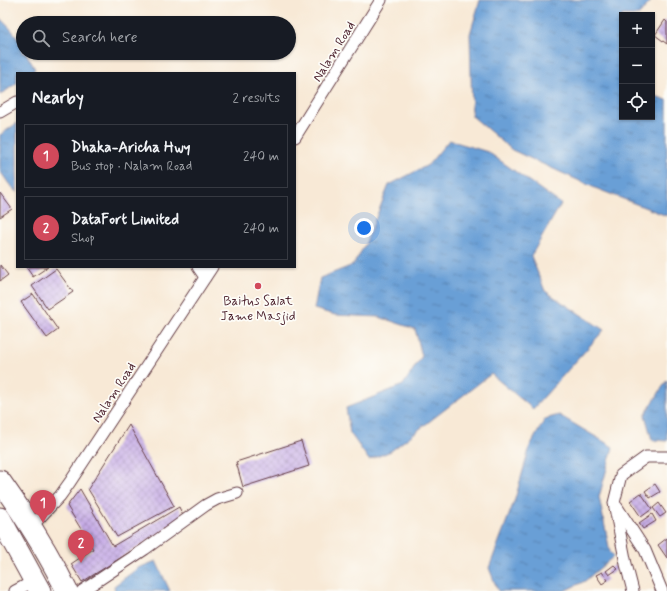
<!DOCTYPE html>
<html lang="en">
<head>
<meta charset="utf-8">
<style>
  :root { --surface:#171b24; --page:#20242c; --text:#f1f3f6; --muted:#9ea1a6; --line:#363941; --accent:#d1495b }
  body { margin:0; font-family:Mynerve,sans-serif; background:var(--page); color:var(--text) }
  .controls { position:absolute; right:12px; top:12px; display:grid; overflow:hidden; border-radius:0px; box-shadow:0 1px 3px #0004 }
  .controls button { width:36px; height:36px; display:grid; place-items:center; padding:0; border:0; border-bottom:1px solid var(--line); background:var(--surface); color:var(--text); font:20px sans-serif }
  .you { position:absolute; left:364px; top:228px; width:14px; height:14px; margin:-10px; border:3px solid #fff; border-radius:50%; background:#1a73e8; box-shadow:0 0 0 6px #1a73e833 }
  .badge { display:grid; place-items:center; width:26px; height:26px; border-radius:50%; background:var(--accent); color:#fff; font-size:13px; font-weight:700 }
  .pin { position:absolute; translate:-50% -33px; filter:drop-shadow(0 1px 2px #0008) }
  .pin::after { content:''; position:absolute; top:21px; width:14px; height:12px; background:inherit; clip-path:polygon(0 0,100% 0,50% 100%) }
  .list { margin:0; padding:0; list-style:none }
  h2 { display:flex; justify-content:space-between; align-items:center; height:52px; margin:0; padding:0 16px; font-size:17px }
  h2 small { font-size:13px; font-weight:400; color:var(--muted) }
  .list li { display:grid; grid-template-columns:26px 1fr auto; gap:12px; align-items:center; box-sizing:border-box; height:64px; margin:0 8px 8px; padding:0 8px; border:1px solid var(--line); border-radius:0px }
  .list b { display:block; font-size:15px; white-space:nowrap }
  .list p { margin:0; font-size:13px; white-space:nowrap; color:var(--muted) }
  .list em { font-size:13px; font-style:normal; color:var(--muted) }
  .icon { flex:none; width:22px; height:22px; fill:none; stroke:currentColor; stroke-width:2; stroke-linecap:round; stroke-linejoin:round }
  .map { position:relative; flex:none; width:667px; height:591px; overflow:hidden }
  .search { position:absolute; background:var(--surface); box-shadow:0 1px 3px #0004; left:16px; top:16px; width:280px; height:44px; display:flex; align-items:center; gap:10px; box-sizing:border-box; padding:0 14px; border-radius:22px; color:var(--muted); font-size:15px }
  .panel { position:absolute; background:var(--surface); box-shadow:0 1px 3px #0004; left:16px; top:72px; width:280px; height:196px; border-radius:0px }
  .map>svg:first-child { display:block }
</style>
</head>
<body>
<div class="map">
<svg width="667" height="591" viewBox="0 0 667 591">
  <defs>
    <pattern id="water-ripples" width="26" height="14" patternUnits="userSpaceOnUse"><rect width="26" height="14" fill="#699fd6"/><path d="M2 4q2-2 4 0t4 0M15 11q2-2 4 0t4 0" fill="none" stroke="#5881ae"/></pattern>
    <pattern id="building-cross-hatch" width="8" height="8" patternUnits="userSpaceOnUse"><rect width="8" height="8" fill="#c6ace6"/><path d="M0 0l8 8M0 8l8-8" fill="none" stroke="#a38bbb"/></pattern>
  </defs>
  <rect width="100%" height="100%" fill="#fdfcf7"/>
  <filter id="ink" filterUnits="userSpaceOnUse"><feTurbulence type="fractalNoise" baseFrequency=".025" numOctaves="2"/><feDisplacementMap in="SourceGraphic" scale="8" xChannelSelector="R" yChannelSelector="G"/><feConvolveMatrix kernelMatrix="1 2 1 2 8 2 1 2 1" color-interpolation-filters="sRGB"/></filter>
  <filter id="wash" filterUnits="userSpaceOnUse"><feTurbulence type="fractalNoise" baseFrequency=".012" numOctaves="4" result="noise"/><feDisplacementMap in="SourceGraphic" scale="16" xChannelSelector="R" yChannelSelector="G"/><feGaussianBlur stdDeviation="0.9" result="paint"/><feColorMatrix in="noise" values="0 0 0 0 0 0 0 0 0 0 0 0 0 0 0 0 0 1.4 0 .05"/><feComposite in="paint" operator="in"/></filter>
  <g filter="url(#wash)">
    <rect width="100%" height="100%" fill="#f8e9d6"/>
    <g fill="url(#water-ripples)" stroke="#5a5f80">
      <path d="M480,0H652L639,15H622V117H652V95L667,100V216L595,188L512,150L472,116L470,34Z"/>
      <path d="M0,18C9,28 23,39 23,53H26L35,69L30,73H17V83L0,95Z"/>
      <path d="M17,123V193L9,184L0,171V135Z"/>
      <path d="M449,140L488,152L561,204L531,256L545,291L604,330L533,409L491,374L391,451L369,460L350,433L346,408L403,385L422,356L415,329L379,317L335,315L314,309L320,278L353,265L365,245L389,185L428,165Z"/>
      <path d="M667,380V441L652,440L645,415Z"/>
      <path d="M559,415L613,447L599,497L610,552L614,556L585,581L564,591H498L489,568L515,499L530,446L545,419Z"/>
      <path d="M156,561L170,591H115L114,586L138,568Z"/>
    </g>
    <g id="blocks">
      <g fill="url(#building-cross-hatch)">
        <path d="M665,20L667,22V44L655,35Z"/>
        <path d="M0,193L12,209L0,217Z"/>
        <path d="M0,265L8,275L0,281Z"/>
        <path d="M26,267H48L33,277Z"/>
        <path d="M56,269L73,292L48,309L32,286Z"/>
        <path d="M33,294L58,330L47,338L21,302Z"/>
        <path d="M129,425L174,506L117,537L88,489Z"/>
        <path d="M301,441L309,466L243,487L236,462Z"/>
        <path d="M655,484L660,492L650,498L645,491Z"/>
        <path d="M80,489L113,546L179,507L184,518L82,582L71,564L93,549L67,506Z"/>
        <path d="M641,493L652,509L641,517L630,501Z"/>
        <path d="M659,503L666,513L660,517L653,508Z"/>
        <path d="M652,514L656,521L643,529L639,523Z"/>
        <path d="M667,538V558L658,545Z"/>
        <path d="M614,565L618,569L609,575L606,571Z"/>
        <path d="M602,572L608,580L602,584L596,575Z"/>
      </g>
    </g>
  </g>
  <g filter="url(#ink)">
    <use href="#blocks" fill-opacity="0" stroke="#643d45" stroke-width="1"/>
    <g fill="none" stroke-linecap="round" stroke-linejoin="round">
      <defs>
        <g id="street">
          <path d="M0,112L17,102"/>
          <path d="M295,137L381,0"/>
          <path d="M198,267L205,277"/>
          <path d="M617,507L645,550L662,591"/>
          <path d="M31,527L60,496L70,482L212,267"/>
          <path d="M15,591L34,581"/>
          <path d="M82,591L145,549L206,505L217,499L237,493"/>
          <path d="M633,591L626,564L614,503L621,475L646,457H667"/>
        </g>
        <g id="highway">
          <path d="M0,481C25,516 48,552 67,591"/>
          <path d="M0,518L40,591"/>
        </g>
      </defs>
      <use href="#street" stroke="#643d45" stroke-width="13"/>
      <use href="#highway" stroke="#643d45" stroke-width="23"/>
      <use href="#street" stroke="#fff" stroke-width="11"/>
      <use href="#highway" stroke="#fff" stroke-width="21"/>
    </g>
  </g>
  <circle fill="#d1495b" stroke="#fdfcf7" stroke-width="1.5" cx="258" cy="286" r="4"/>
  <g text-anchor="middle" stroke-width="3.5" stroke-linejoin="round" paint-order="stroke">
    <g font-size="13" fill="#4a1f2b" stroke="#fdfcf7">
      <text transform="translate(333 51) rotate(-58)" y="5">Nalam Road</text>
      <text transform="translate(113 392) rotate(-57)" y="5">Nalam Road</text>
    </g>
    <g font-size="13" fill="#4a1f2b" stroke="#fdfcf7">
      <text x="258" y="305">Baitus Salat<tspan x="258" dy="15">Jame Masjid</tspan></text>
    </g>
  </g>
</svg>
<div class="controls">
<button>+</button>
<button>−</button>
<button><svg class="icon" aria-label="locate" viewBox="0 0 24 24"><circle cx="12" cy="12" r="6"/><path d="M12 2v4M12 18v4M2 12h4M18 12h4"/></svg></button>
</div>
<div class="you"></div>
<div class="pin badge" style="left:43px;top:523px">1</div>
<div class="pin badge" style="left:81px;top:563px">2</div>
<div class="search"><svg class="icon" aria-label="search" viewBox="0 0 24 24"><circle cx="10" cy="10" r="6"/><path d="M15 15l6 6"/></svg>Search here</div>
<section class="panel">
<h2>Nearby<small>2 results</small></h2>
<ul class="list">
<li><span class="badge">1</span><div><b>Dhaka-Aricha Hwy</b><p>Bus stop · Nalam Road</p></div><em>240 m</em></li>
<li><span class="badge">2</span><div><b>DataFort Limited</b><p>Shop</p></div><em>240 m</em></li>
</ul>
</section>
</div>
</body>
</html>
